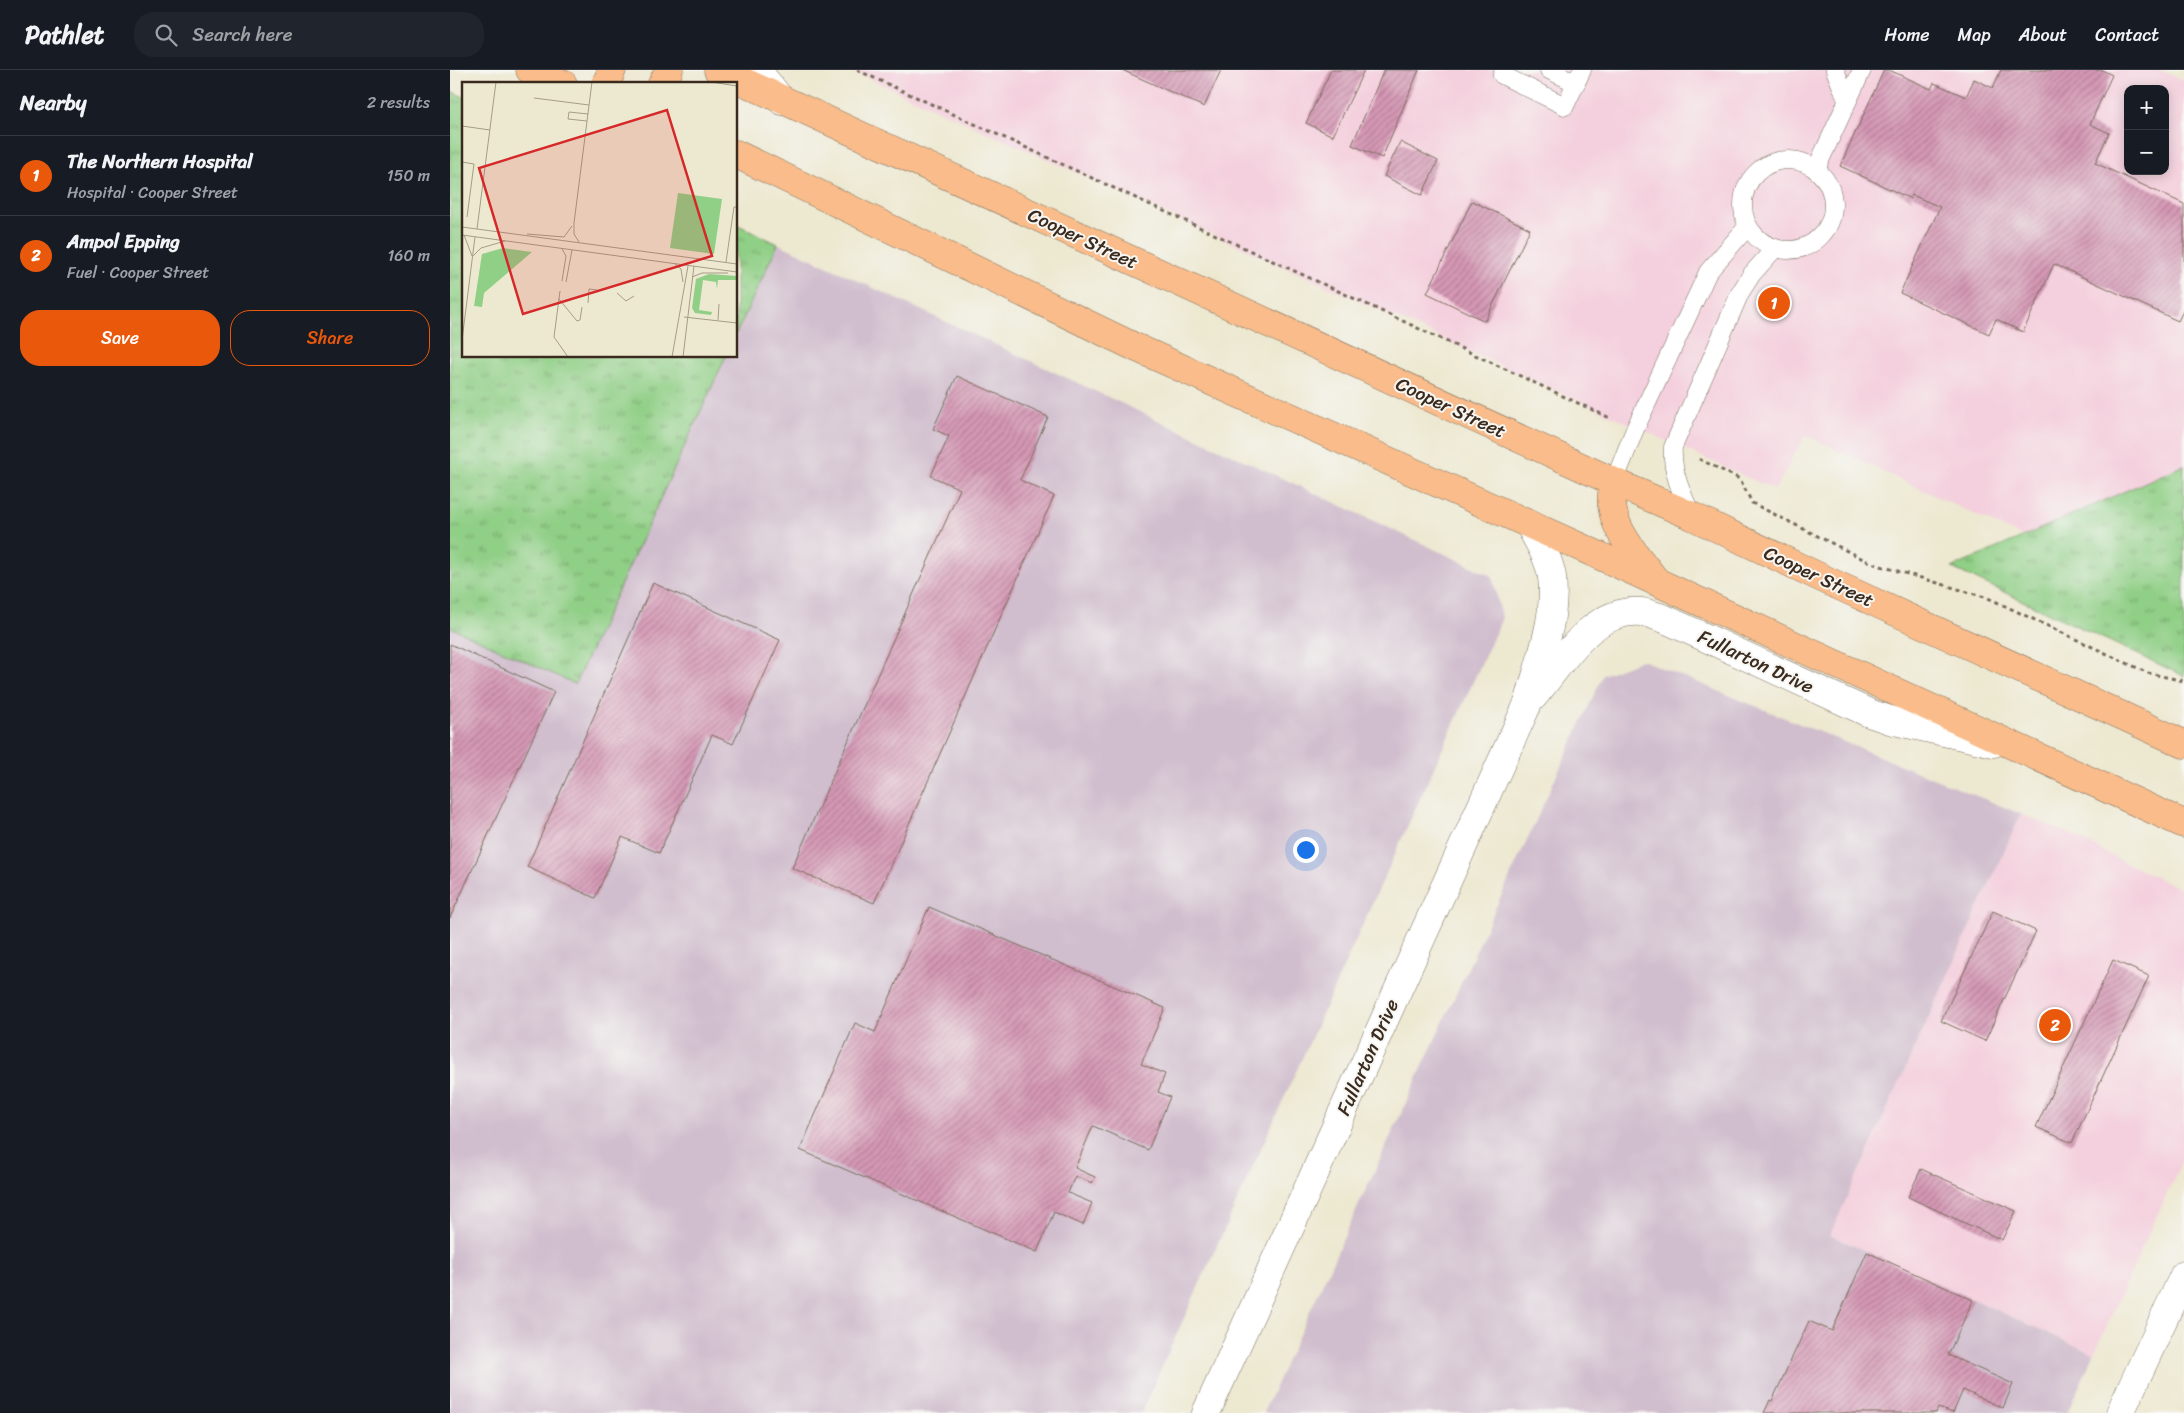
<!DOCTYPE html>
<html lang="en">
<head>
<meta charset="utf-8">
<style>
	:root { --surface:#171b24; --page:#20242c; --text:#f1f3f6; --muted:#9ea1a6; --line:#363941; --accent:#ea580c }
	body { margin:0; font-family:Sriracha,sans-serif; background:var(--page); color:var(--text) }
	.controls { position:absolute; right:15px; top:15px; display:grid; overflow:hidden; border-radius:10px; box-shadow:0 2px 12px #0003 }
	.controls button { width:45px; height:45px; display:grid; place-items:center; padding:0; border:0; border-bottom:1px solid var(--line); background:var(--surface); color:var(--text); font:25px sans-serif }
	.you { position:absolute; left:855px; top:779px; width:18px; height:18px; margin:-12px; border:4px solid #fff; border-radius:50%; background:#1a73e8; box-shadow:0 0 0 8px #1a73e833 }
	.badge { display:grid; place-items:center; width:32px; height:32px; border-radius:50%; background:var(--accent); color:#fff; font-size:16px; font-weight:700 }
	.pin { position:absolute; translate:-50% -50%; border:2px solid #fff; box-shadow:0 1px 5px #0006 }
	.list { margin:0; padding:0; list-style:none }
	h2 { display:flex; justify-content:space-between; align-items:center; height:65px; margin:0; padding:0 20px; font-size:21px }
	h2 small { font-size:16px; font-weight:400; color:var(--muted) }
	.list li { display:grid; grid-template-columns:32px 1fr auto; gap:15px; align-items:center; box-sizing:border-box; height:80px; padding:0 20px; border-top:1px solid var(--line) }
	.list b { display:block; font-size:19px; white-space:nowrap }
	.list p { margin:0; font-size:16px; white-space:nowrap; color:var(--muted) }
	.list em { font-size:16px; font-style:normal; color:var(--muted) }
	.actions { display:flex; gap:10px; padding:15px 20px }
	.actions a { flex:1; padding:11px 0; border:1px solid var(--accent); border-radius:20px; text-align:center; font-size:18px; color:var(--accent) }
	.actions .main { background:var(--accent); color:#fff }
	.icon { flex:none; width:28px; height:28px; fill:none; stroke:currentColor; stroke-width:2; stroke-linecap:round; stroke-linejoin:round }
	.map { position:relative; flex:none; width:1734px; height:1343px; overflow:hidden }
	header { display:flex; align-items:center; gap:30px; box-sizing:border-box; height:70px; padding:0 25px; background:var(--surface); border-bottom:1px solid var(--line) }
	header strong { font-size:24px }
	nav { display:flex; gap:28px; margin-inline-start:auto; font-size:18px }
	.search { width:350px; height:45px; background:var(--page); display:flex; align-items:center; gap:12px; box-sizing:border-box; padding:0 18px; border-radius:20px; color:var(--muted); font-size:19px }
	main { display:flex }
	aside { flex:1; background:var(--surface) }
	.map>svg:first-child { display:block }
	.built { fill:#f4cfdd; fill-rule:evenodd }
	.industrial { fill:#d0bdcd }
	.grass { fill:url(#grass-tufts); stroke:#667c52 }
	.building { fill:url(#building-hatch) }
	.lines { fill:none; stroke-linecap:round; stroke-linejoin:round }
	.service-casing { stroke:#796c5c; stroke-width:19 }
	.minor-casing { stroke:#796c5c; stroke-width:29 }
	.primary-casing { stroke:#796c5c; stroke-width:29 }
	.path { stroke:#796c5c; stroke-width:3; stroke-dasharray:4 4; stroke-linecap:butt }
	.service { stroke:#fff; stroke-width:18 }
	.minor { stroke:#fff; stroke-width:28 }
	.primary { stroke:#f9bc8a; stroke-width:28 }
	.labels { text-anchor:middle; stroke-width:4; stroke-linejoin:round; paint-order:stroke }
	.street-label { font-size:19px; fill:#3b2a1e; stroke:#f6f6f2 }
	.inset-road { fill:none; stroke:#a69c89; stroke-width:1 }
	.view { fill:#d62828; fill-opacity:0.15; stroke:#d62828; stroke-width:2.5 }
	.inset-edge { fill:none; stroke:#3b2a1e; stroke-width:2.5 }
</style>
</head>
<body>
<header>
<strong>Pathlet</strong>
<div class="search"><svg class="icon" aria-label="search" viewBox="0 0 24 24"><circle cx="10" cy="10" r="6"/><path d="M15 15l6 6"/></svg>Search here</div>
<nav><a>Home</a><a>Map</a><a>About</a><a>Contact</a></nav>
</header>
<main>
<aside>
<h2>Nearby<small>2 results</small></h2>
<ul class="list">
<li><span class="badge">1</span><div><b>The Northern Hospital</b><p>Hospital · Cooper Street</p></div><em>150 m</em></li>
<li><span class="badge">2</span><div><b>Ampol Epping</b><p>Fuel · Cooper Street</p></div><em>160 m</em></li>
</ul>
<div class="actions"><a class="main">Save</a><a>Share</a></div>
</aside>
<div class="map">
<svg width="1734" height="1343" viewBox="0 0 1734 1343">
	<defs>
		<pattern id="grass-tufts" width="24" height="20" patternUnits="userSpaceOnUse" patternTransform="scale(1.25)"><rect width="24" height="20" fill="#90cf86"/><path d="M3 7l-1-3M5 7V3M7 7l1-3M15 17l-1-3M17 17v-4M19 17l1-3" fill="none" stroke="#77a86d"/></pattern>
		<pattern id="building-hatch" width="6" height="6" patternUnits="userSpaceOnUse" patternTransform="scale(1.25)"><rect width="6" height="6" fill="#d598b5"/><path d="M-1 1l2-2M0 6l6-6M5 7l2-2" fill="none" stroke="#ae7c93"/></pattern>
	</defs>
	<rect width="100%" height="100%" fill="#f6f6f2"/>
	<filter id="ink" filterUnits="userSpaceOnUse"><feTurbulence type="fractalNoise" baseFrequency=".02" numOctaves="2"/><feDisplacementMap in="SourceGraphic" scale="10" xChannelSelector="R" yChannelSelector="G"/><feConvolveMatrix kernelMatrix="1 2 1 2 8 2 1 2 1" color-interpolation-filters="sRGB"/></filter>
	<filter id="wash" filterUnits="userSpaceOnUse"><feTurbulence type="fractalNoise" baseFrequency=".0096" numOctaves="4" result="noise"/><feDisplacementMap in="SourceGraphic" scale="20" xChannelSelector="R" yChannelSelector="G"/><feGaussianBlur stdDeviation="1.12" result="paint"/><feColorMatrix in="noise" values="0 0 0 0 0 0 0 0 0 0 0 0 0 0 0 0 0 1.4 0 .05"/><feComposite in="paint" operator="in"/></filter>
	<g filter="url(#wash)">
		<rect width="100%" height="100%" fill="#ede8d0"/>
		<g class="built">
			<path d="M400 0H1710L1734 11V395L1573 467 1355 365 1325 420ZM1678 19H1715V101H1678Z"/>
			<path d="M1571 744 1629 768 1669 790 1734 820V1086L1644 1284 1380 1165Z"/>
		</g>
		<g class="industrial">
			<path d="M0 21 14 27V286H286V154L1042 506 1052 548 691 1343H0Z"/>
			<path d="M1192 590 1571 744 1380 1165 1644 1284 1617 1343H813L1153 605Z"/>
		</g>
		<g class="grass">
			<path d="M0 21 14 27V286H276L125 614 0 557Z"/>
			<path d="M286 154 328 174 286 264Z"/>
			<path d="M1734 395V606L1502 498Z"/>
		</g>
		<g id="blocks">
			<g class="building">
				<path d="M672 0H771L754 37Z"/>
				<path d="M881 0H914L883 66 856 53Z"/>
				<path d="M934 0H969L932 88 902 75Z"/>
				<path d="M1434 0H1439L1481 19 1484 13 1516 27 1524 9 1543 18 1551 0H1652L1662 5 1640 54 1659 63 1645 93 1734 134V210L1732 215 1734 216V239L1728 251 1604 194 1573 262 1546 249 1539 264 1450 223 1490 137 1462 125 1461 129 1390 96Z"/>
				<path d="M950 72 988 91 972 125 934 106Z"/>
				<path d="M1022 131 1080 159 1035 251 977 223Z"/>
				<path d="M507 306 598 347 570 410 604 426 424 833 342 798 510 419 481 406 499 366 483 359Z"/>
				<path d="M203 513 330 570 283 674 262 665 209 783 172 767 145 828 77 797Z"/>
				<path d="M0 574 104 622 0 848Z"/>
				<path d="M479 837 715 938 691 994 715 1004 708 1022 720 1027 698 1080 643 1056 625 1098 645 1107 642 1113 625 1106 618 1123 642 1133 633 1155 604 1142 587 1182 350 1080 405 953 425 962Z"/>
				<path d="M1543 841 1586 861 1535 971 1491 951Z"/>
				<path d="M1663 890 1699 906 1622 1073 1586 1057Z"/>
				<path d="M1471 1099 1566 1141 1552 1170 1458 1127Z"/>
				<path d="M1417 1182 1523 1230 1498 1285 1563 1314 1553 1338 1513 1320 1503 1343 1488 1338 1486 1343H1314L1320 1330 1322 1331 1359 1251 1382 1261Z"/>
			</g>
		</g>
	</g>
	<g filter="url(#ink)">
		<use href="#blocks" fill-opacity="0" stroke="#796c5c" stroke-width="1"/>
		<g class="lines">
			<g class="service-casing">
				<g id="service">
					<path d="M1099 0 1126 13"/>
					<path d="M1385 0 1397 30"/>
					<path d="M1052 5 1115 36 1132 0"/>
					<circle cx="1338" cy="135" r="45"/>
					<path d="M1366 99 1412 0"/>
					<path d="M1164 412 1185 359 1258 202 1298 156"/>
					<path d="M1242 446C1232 424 1221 401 1223 377L1290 223 1302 204 1325 178"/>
				</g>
			</g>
			<g class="minor-casing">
				<g id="minor">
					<path d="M307 0 332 31"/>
					<path d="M1083 627C1112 594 1141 537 1192 542 1199 543 1208 547 1215 549L1419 643 1440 650 1544 673"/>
					<path d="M756 1343 1079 631C1089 592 1107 549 1102 507 1099 488 1088 471 1079 454"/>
					<path d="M1670 1343 1734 1205"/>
				</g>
			</g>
			<g class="primary-casing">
				<g id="primary">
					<path d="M80 0 113 14"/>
					<path d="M268 0 1164 412 1242 446 1376 510 1734 674"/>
					<path d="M156 14 162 0"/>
					<path d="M212 14 219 0"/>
					<path d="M286 84 687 278 1159 490 1734 754"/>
					<path d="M1164 412C1163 419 1160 428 1162 436 1166 465 1189 488 1206 511"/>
				</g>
			</g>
			<g class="path">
				<path d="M407 0 912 232 1162 349"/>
				<path d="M1249 389 1290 409 1302 433 1421 493 1538 528 1698 603 1734 611"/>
			</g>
			<use href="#service" class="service"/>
			<use href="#minor" class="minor"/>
			<use href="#primary" class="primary"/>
		</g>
	</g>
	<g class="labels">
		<g class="street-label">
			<text transform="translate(633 168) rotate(25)" y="7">Cooper Street</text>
			<text transform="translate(1001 337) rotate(25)" y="7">Cooper Street</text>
			<text transform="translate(1369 506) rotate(25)" y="7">Cooper Street</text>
			<text transform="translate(1306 591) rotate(25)" y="7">Fullarton Drive</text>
			<text transform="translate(917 987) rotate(-66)" y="7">Fullarton Drive</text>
		</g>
	</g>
	<g transform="translate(12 12)">
		<rect width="275" height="275" fill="#ede8d0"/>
		<path d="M216 111 260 117 252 172 208 166ZM41 166 70 170 22 211 20 225 12 224 20 172ZM247 192 275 194V198H256L255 207 254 200 241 198 237 228 250 230 249 233 233 231 230 226 234 197Z" fill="#90cf86"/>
		<path class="inset-road" d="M249 0 275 4M72 16 127 23M125 39 106 37 107 30 126 32M0 44 28 48M0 80 12 82 5 135M0 145 275 182M15 147 34 0M65 152 102 155 110 144M0 153 275 190M2 153 10 174M117 160 112 152V141L130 0M11 174 19 166 43 159M264 180 272 125H275M213 182 219 187 221 200M230 195 240 191H266M100 199 104 174 100 167M104 200 110 168M98 209 92 255 106 275M155 211 164 219 172 214M97 217 115 239 118 238 120 225M126 221 127 207 135 208M222 235 275 241M256 238 257 222M0 258 13 155M210 275 226 184M221 275 232 184"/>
		<path class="view" d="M205 28 250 174 61 232 17 86Z"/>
		<rect width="275" height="275" class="inset-edge"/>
	</g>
</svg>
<div class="controls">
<button>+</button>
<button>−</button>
</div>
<div class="you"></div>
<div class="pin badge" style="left:1324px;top:233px">1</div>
<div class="pin badge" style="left:1605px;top:955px">2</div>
</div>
</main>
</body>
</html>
